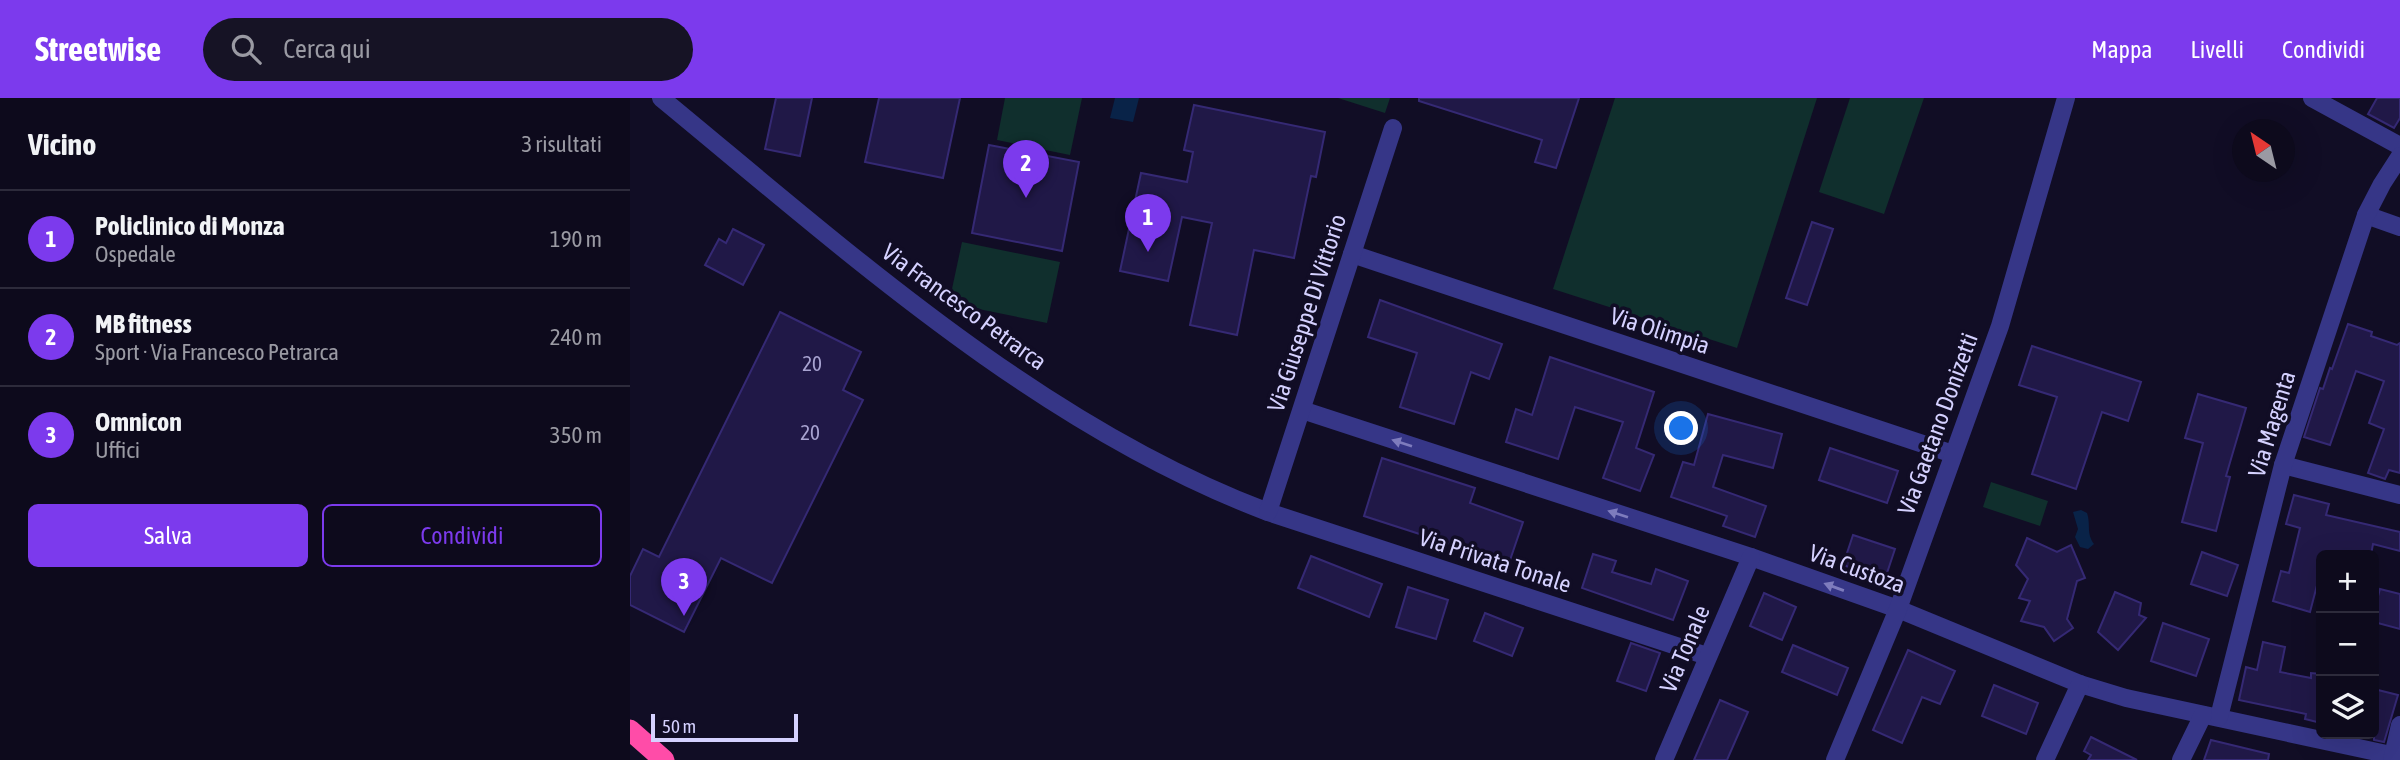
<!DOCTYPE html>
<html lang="it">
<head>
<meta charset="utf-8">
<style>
	:root { --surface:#0d0a1c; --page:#161325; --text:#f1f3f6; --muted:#9a9aa3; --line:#2d2b3b; --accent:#7c3aed }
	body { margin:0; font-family:"Asap Condensed",sans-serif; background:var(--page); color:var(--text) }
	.controls { position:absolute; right:21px; bottom:21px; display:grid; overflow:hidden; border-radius:10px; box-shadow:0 7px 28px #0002 }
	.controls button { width:63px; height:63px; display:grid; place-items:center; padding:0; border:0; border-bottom:2px solid var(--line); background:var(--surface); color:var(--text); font:35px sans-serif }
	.compass { position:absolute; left:1602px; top:21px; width:63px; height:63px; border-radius:50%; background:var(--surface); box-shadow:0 7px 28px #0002; rotate:325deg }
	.scale { position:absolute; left:21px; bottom:18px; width:147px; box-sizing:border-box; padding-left:7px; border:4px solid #d5d1ff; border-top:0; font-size:19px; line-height:24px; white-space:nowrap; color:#d5d1ff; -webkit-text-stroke:5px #110d25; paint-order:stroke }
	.you { position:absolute; left:1052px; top:331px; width:24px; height:24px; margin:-18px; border:5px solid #fff; border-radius:50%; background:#1a73e8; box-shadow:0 0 0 10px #1a73e833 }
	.badge { display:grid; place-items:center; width:46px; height:46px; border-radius:50%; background:var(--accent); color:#fff; font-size:23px; font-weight:700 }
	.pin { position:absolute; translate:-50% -58px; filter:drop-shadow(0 2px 4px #0008) }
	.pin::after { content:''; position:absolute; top:37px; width:24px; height:21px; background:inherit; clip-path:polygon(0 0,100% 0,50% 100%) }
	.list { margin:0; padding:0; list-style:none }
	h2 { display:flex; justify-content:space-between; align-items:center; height:91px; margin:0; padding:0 28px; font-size:30px }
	h2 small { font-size:23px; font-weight:400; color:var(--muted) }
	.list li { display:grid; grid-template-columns:46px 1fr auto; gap:21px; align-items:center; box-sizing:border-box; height:98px; padding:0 28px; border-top:2px solid var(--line) }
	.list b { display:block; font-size:26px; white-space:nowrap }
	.list p { margin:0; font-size:23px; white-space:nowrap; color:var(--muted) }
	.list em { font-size:23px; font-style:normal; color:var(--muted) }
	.actions { display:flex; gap:14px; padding:21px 28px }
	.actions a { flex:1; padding:16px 0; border:2px solid var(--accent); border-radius:10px; text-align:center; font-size:24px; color:var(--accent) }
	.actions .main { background:var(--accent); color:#fff }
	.icon { flex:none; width:38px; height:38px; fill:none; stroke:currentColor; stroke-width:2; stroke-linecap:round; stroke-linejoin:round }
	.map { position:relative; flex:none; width:1770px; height:662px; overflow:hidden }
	header { display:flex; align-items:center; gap:42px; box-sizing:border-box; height:98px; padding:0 35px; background:var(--accent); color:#fff }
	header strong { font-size:33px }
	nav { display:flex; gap:38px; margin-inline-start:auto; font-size:24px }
	.search { width:490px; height:63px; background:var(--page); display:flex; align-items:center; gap:18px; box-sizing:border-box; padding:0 24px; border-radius:38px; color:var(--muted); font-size:26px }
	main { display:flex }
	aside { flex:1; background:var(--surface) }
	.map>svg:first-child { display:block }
	.green { fill:#102f2d }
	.water { fill:#092348 }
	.building { fill:#201847; stroke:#352974; stroke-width:2 }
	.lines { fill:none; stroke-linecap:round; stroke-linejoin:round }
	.minor { stroke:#363687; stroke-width:18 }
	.highway { stroke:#ff4ca8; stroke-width:21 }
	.oneway { fill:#7e7cbd }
	.labels { text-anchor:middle; stroke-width:7; stroke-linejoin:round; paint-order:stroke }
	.number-label { font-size:21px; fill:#a8a3d1 }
	.street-label { font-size:24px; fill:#d5d1ff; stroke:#110d25 }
</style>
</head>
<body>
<header>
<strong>Streetwise</strong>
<div class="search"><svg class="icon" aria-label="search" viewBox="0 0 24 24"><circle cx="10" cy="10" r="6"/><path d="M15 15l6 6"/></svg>Cerca qui</div>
<nav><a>Mappa</a><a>Livelli</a><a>Condividi</a></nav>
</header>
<main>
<aside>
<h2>Vicino<small>3 risultati</small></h2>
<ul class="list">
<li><span class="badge">1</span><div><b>Policlinico di Monza</b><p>Ospedale</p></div><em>190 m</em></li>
<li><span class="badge">2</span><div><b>MB fitness</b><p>Sport · Via Francesco Petrarca</p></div><em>240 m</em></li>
<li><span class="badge">3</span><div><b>Omnicon</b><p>Uffici</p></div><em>350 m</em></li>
</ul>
<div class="actions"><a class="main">Salva</a><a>Condividi</a></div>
</aside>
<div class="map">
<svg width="1770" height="662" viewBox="0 0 1770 662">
	<rect width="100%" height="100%" fill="#110d25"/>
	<g class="green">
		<path d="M375 0H452L440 57 367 42Z"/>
		<path d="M708 0H760L755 15Z"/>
		<path d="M985 0H1187L1107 250 923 191Z"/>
		<path d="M1220 0H1294L1254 116 1189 94Z"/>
		<path d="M332 144 430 164 417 225 319 205Z"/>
		<path d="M1361 384 1418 403 1410 428 1353 409Z"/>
	</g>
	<g class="water">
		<path d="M485 0H509L503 24 480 20Z"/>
		<path d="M1451 412 1457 415C1461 427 1456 435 1464 446L1458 451 1450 449 1445 439 1448 431 1443 414Z"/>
	</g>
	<g class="building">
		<path d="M146 0H182L170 58 135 51Z"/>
		<path d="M249 0H330L313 80 235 64Z"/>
		<path d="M789 0H949L926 70 905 64 912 42 789 3Z"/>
		<path d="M1747 0H1770V20L1764 30 1738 16Z"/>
		<path d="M564 7 695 34 686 79 681 78 664 160 624 152 607 237 560 227 582 125 552 119 538 183 490 173 511 75 557 84 563 54 554 52Z"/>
		<path d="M359 47 449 64 432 153 342 135Z"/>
		<path d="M1182 124 1203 131 1177 207 1156 200Z"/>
		<path d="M103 131 134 147 113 187 75 167 89 141 96 145Z"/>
		<path d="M750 202 872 246 859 281 841 274 824 326 770 309 787 255 738 239Z"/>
		<path d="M150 214 231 254 213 292 233 302 142 485 91 460 54 534 0 507V478L13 451 29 459Z"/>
		<path d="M1718 226 1742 234 1741 238 1767 247 1770 245V375L1759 372 1755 381 1738 375 1754 331 1739 325 1754 283 1726 273 1700 347 1674 339 1690 290 1693 291 1700 270 1702 271Z"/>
		<path d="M1402 248 1511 284 1498 323 1472 314 1446 391 1402 376 1427 299 1389 287Z"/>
		<path d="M920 259 1024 294 1006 350 1024 357 1010 393 973 380 993 324 945 309 928 361 876 344 886 311 902 317Z"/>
		<path d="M1568 296 1616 310 1596 378 1600 379 1586 433 1552 424 1573 345 1555 340Z"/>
		<path d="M1078 316 1152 336 1143 370 1093 357 1083 389 1136 408 1125 439 1093 428 1097 418 1041 399 1053 364 1064 367Z"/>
		<path d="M1200 350 1268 373 1257 405 1189 382Z"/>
		<path d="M752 360 845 390 840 405 893 424 879 465 734 418Z"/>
		<path d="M1664 397 1699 406 1696 417 1770 434V453L1743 446 1741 457H1691V472L1680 514 1643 503 1651 473 1659 475 1670 430 1656 426Z"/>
		<path d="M1223 437 1265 451 1255 481 1213 467Z"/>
		<path d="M1397 440 1427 454 1441 447 1455 480 1447 483 1437 521 1443 530 1424 543 1414 529 1391 523 1400 503 1389 500 1398 481 1386 467Z"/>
		<path d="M1572 454 1608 467 1597 498 1561 486Z"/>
		<path d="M963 456 986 463 982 474 1021 486 1026 471 1058 483 1043 522 952 490Z"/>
		<path d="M681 458 752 486 739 519 668 490Z"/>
		<path d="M778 489 818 502 806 541 766 529Z"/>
		<path d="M1750 491 1770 496V531L1744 524V513Z"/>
		<path d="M1485 494 1511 505 1509 517 1516 520 1488 552 1468 534Z"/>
		<path d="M1134 495 1166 509 1152 542 1120 528Z"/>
		<path d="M855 515 893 530 882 558 844 543Z"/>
		<path d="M1533 525 1579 541 1566 578 1521 563Z"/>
		<path d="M1633 544 1655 549 1650 574 1681 580V575L1691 576V625L1675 621 1676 616 1609 602 1616 569 1627 572Z"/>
		<path d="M1001 545 1030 555 1016 593 987 583Z"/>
		<path d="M1163 547 1218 570 1207 597 1152 574Z"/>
		<path d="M1278 552 1325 573 1310 606 1292 599 1272 645 1243 632Z"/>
		<path d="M1364 587 1408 605 1396 636 1352 618Z"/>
		<path d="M1744 591 1768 597 1754 644 1744 642Z"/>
		<path d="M1090 602 1118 614 1097 662H1064Z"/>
		<path d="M1461 639 1507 662H1458L1461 657 1454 653Z"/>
		<path d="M1581 642 1639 656 1638 662H1574Z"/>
	</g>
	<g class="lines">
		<g class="minor">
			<path d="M31 0C217 153 410 328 638 414L1077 558"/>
			<path d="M1682 0 1770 48"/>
			<path d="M1736 117 1770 129"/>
			<path d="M722 156 1323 356"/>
			<path d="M672 312 1121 459 1268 511 1450 586 1496 600 1770 659"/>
			<path d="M1653 367 1770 397"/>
			<path d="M638 414 763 30"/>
			<path d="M1589 619 1653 367 1736 117 1752 86 1770 58"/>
			<path d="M1034 662 1121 459"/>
			<path d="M1205 662 1268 511 1370 228 1436 0"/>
			<path d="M1415 662 1450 586"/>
			<path d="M1551 662 1573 617"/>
			<path d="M1762 662 1770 627"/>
		</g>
		<path class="highway" d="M0 632 34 662"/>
	</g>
	<defs><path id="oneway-solid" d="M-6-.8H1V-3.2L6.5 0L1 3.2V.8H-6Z" transform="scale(1.75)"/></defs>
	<g class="oneway">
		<use href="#oneway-solid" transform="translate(772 345) rotate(-162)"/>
		<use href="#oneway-solid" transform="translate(988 416) rotate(-162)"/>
		<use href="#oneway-solid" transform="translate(1204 489) rotate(-160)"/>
	</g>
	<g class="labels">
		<g class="number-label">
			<text x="182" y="273">20</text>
			<text x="180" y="342">20</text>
		</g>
		<g class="street-label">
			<text transform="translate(334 209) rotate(36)" y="8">Via Francesco Petrarca</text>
			<text transform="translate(677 215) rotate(-72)" y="8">Via Giuseppe Di Vittorio</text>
			<text transform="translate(1030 233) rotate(18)" y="8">Via Olimpia</text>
			<text transform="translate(1308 326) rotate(-70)" y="8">Via Gaetano Donizetti</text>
			<text transform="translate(1642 326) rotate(-73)" y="8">Via Magenta</text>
			<text transform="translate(865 463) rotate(18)" y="8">Via Privata Tonale</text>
			<text transform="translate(1227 471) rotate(20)" y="8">Via Custoza</text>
			<text transform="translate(1055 551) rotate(-67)" y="8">Via Tonale</text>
		</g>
	</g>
</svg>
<div class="controls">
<button>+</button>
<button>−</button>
<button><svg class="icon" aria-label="layers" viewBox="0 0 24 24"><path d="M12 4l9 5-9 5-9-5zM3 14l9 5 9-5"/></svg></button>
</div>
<svg class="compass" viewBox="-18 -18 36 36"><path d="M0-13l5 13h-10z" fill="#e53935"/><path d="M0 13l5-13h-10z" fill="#9a9aa3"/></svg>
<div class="scale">50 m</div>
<div class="you"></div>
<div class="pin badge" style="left:518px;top:154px">1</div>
<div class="pin badge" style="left:396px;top:100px">2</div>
<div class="pin badge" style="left:54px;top:518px">3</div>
</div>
</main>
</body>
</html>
